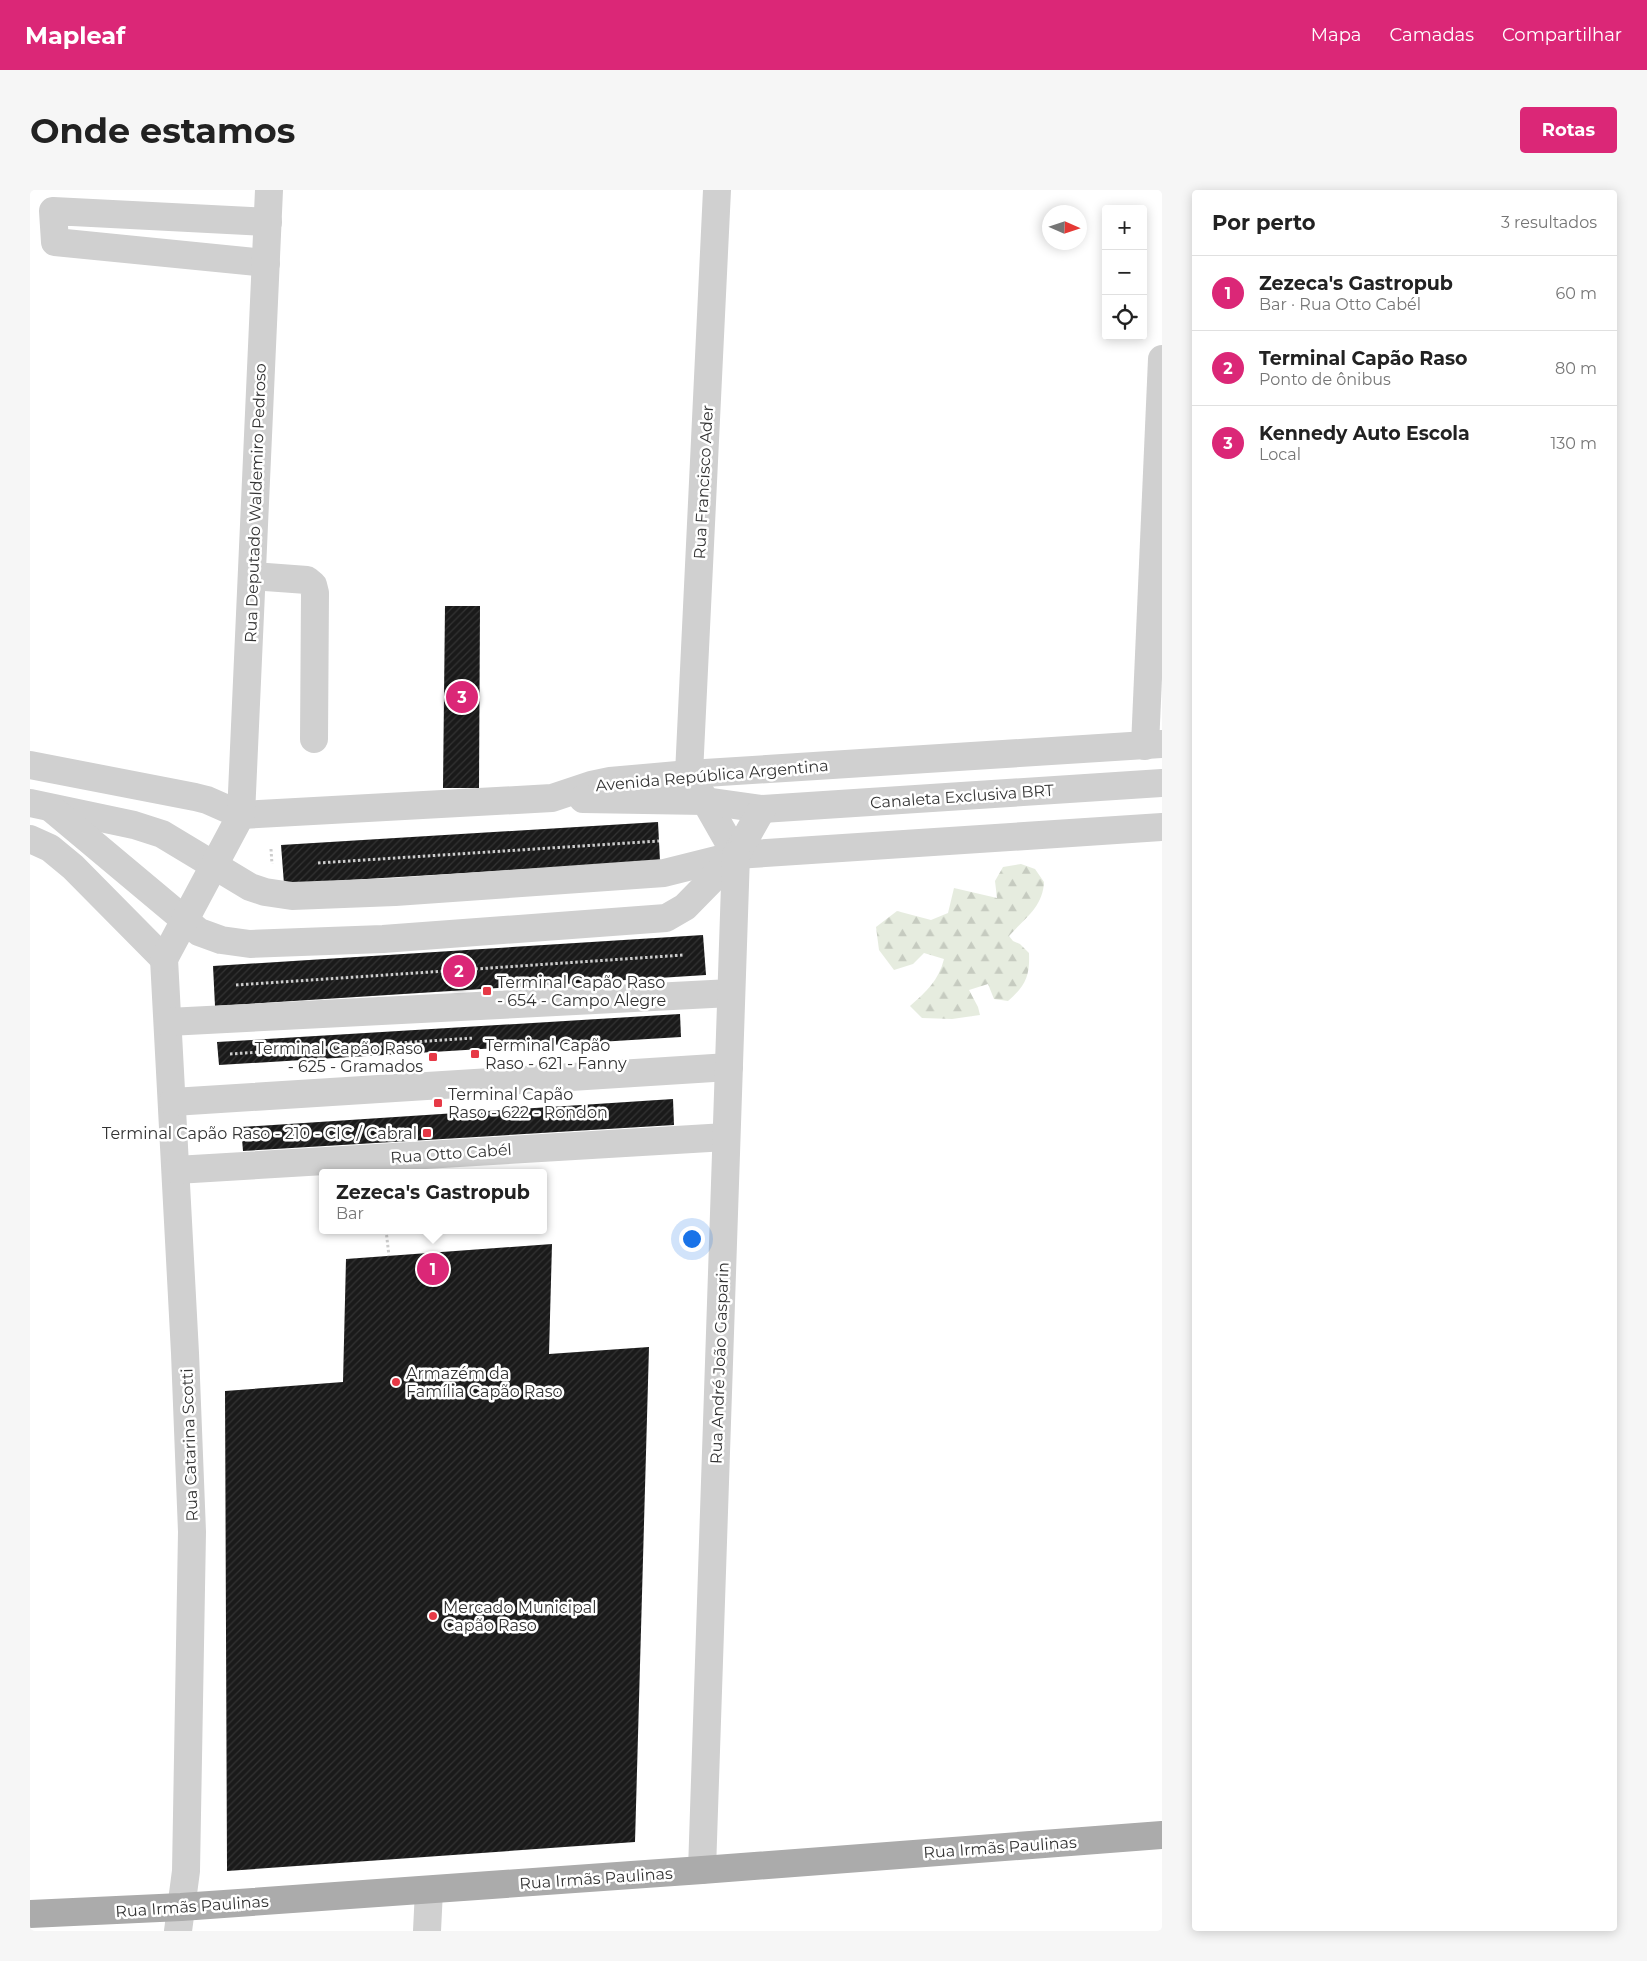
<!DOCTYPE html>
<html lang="pt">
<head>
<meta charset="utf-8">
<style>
	:root { --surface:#fff; --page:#f6f6f6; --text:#222; --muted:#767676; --line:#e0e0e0; --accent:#db2777 }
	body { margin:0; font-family:Montserrat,sans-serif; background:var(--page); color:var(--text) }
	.controls { position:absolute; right:15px; top:15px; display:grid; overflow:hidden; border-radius:5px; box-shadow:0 2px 12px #0003 }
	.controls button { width:45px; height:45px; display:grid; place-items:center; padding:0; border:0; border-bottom:1px solid var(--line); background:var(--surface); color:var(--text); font:25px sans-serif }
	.compass { position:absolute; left:1012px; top:15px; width:45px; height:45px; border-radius:50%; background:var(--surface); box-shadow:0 2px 12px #0003; rotate:93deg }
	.you { position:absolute; left:661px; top:1048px; width:18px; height:18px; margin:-12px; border:4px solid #fff; border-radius:50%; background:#1a73e8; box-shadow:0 0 0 8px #1a73e833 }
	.badge { display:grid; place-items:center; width:32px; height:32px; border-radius:50%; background:var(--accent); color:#fff; font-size:16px; font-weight:700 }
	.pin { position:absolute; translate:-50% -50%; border:2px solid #fff; box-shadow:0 1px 5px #0006 }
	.popup { position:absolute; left:289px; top:979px; width:228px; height:65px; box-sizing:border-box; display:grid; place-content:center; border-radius:5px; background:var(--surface); filter:drop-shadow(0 1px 4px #0005); font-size:16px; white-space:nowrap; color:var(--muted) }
	.popup b { font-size:19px; color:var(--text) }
	.popup::after { content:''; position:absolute; left:50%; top:100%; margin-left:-10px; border:10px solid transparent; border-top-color:var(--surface) }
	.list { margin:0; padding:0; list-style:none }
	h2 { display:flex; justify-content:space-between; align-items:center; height:65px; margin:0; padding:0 20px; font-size:21px }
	h2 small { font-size:16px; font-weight:400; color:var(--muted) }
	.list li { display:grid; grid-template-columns:32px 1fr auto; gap:15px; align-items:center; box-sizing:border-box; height:75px; padding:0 20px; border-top:1px solid var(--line) }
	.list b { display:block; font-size:19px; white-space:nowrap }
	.list p { margin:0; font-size:16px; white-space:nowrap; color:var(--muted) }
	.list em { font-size:16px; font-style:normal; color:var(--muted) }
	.icon { flex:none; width:28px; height:28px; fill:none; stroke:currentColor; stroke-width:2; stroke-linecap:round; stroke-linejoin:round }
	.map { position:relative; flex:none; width:1132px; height:1741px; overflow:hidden; border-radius:5px }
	header { display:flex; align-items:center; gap:30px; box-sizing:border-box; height:70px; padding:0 25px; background:var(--accent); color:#fff }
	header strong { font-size:24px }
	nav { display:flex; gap:28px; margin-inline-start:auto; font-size:18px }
	.intro { display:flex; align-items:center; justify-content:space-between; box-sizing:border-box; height:120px; padding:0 30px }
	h1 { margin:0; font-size:35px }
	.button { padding:12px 22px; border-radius:5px; background:var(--accent); color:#fff; font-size:18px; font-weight:700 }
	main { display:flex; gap:30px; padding:0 30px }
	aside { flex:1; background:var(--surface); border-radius:5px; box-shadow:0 2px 12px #0003 }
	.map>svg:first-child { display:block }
	.forest { fill:url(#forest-firs) }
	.building { fill:url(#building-hatch) }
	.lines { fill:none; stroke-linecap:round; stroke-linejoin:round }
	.path { stroke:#cdcdcd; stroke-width:3; stroke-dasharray:2.5 2.5; stroke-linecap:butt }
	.minor { stroke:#d0d0d0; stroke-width:28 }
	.major { stroke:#ababab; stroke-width:28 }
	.poi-dot { fill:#e63946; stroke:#fff; stroke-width:2 }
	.labels { text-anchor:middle; stroke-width:5; stroke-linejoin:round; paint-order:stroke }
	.street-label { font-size:16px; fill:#333; stroke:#fff }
	.poi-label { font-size:16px; fill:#333; stroke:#fff; text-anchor:start }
</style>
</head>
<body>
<header>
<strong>Mapleaf</strong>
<nav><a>Mapa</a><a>Camadas</a><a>Compartilhar</a></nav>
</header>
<div class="intro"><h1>Onde estamos</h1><a class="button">Rotas</a></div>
<main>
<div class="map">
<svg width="1132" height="1741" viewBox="0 0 1132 1741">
	<defs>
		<pattern id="forest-firs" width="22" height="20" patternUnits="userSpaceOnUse" patternTransform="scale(1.25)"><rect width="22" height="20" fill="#e6ecdf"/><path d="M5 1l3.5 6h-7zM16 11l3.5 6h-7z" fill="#c6cbc0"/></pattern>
		<pattern id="building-hatch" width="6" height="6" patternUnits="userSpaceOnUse" patternTransform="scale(1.25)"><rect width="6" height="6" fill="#1a1a1a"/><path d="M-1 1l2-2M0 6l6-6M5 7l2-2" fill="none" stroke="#333"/></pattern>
	</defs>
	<rect width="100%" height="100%" fill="#fff"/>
	<path class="forest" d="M991 674 1005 679 1014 692C1013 717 994 729 979 746L983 751 990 754 999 763C1000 787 995 796 978 811L964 809 958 794 939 800 948 817 950 825 922 829 892 828 880 816C896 802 909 790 914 769L894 763 883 774 864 780 849 760 846 737 867 721 901 730 918 723 924 698 967 708 965 691 973 677Z"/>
	<g class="building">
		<path d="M415 416H450L449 598H413Z"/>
		<path d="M628 632 630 671 254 694 251 655Z"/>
		<path d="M673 745 676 785 185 816 183 776Z"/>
		<path d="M650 824 651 847 189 875 187 852Z"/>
		<path d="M643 909 644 935 213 961 211 937Z"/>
		<path d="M522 1054 519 1164 619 1157 605 1652 197 1681 195 1201 313 1192 316 1069Z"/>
	</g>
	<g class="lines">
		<g class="path">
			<path d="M241 659 242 674"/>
			<path d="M288 673 629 651"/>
			<path d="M206 795 654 765"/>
			<path d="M338 854V866"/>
			<path d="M200 864 444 848"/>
			<path d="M356 1040 359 1066"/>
		</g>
		<g class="minor">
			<path d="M236 73 25 52 23 21 238 32"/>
			<path d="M222 386 277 390 283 395 285 403 284 549"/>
			<path d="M1115 556 1132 169"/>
			<path d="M0 575 165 607 177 610 211 625 522 608 561 595 580 591 659 584 1132 554"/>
			<path d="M659 584 687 0"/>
			<path d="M669 600 706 665"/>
			<path d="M553 609 675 611 732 619 1132 593"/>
			<path d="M0 613 104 635 132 644 220 697 235 702 262 706 365 702 634 683 706 665 1132 637"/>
			<path d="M22 619 169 742 191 750 220 754 353 749 636 728 655 717 706 665 732 619"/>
			<path d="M0 649 20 658 43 677 134 769"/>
			<path d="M134 769 155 1163 162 1342 156 1681 148 1741"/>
			<path d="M134 769 211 625 239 0"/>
			<path d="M138 832 701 803"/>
			<path d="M143 912 699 877"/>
			<path d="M146 980 696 947"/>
			<path d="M672 1680 706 665"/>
			<path d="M397 1741 399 1700"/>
		</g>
		<path class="major" d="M0 1724 151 1717 672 1680 1132 1645"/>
	</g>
	<g class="poi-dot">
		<rect x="452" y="796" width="10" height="10" rx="2.5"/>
		<rect x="440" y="859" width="10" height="10" rx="2.5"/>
		<rect x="398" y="862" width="10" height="10" rx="2.5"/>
		<rect x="403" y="908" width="10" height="10" rx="2.5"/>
		<rect x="392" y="938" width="10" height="10" rx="2.5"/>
		<circle cx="366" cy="1192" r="5"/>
		<circle cx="403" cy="1426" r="5"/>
	</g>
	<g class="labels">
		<g class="street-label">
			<text transform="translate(673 292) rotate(-87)" y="6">Rua Francisco Ader</text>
			<text transform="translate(225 313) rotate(-88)" y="6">Rua Deputado Waldemiro Pedroso</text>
			<text transform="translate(682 585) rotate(-5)" y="6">Avenida República Argentina</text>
			<text transform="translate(932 606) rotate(-4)" y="6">Canaleta Exclusiva BRT</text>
			<text transform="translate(421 963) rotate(-4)" y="6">Rua Otto Cabél</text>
			<text transform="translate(689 1173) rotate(-88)" y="6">Rua André João Gasparin</text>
			<text transform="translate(159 1255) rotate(-92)" y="6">Rua Catarina Scotti</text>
			<text transform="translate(970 1657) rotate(-4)" y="6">Rua Irmãs Paulinas</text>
			<text transform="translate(566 1688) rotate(-4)" y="6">Rua Irmãs Paulinas</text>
			<text transform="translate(162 1716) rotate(-4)" y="6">Rua Irmãs Paulinas</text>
		</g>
		<g class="poi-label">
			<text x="467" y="798">Terminal Capão Raso<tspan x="467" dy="18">- 654 - Campo Alegre</tspan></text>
			<text x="455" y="861">Terminal Capão<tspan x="455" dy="18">Raso - 621 - Fanny</tspan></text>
			<text x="393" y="864" text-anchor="end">Terminal Capão Raso<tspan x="393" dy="18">- 625 - Gramados</tspan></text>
			<text x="418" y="910">Terminal Capão<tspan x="418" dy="18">Raso - 622 - Rondon</tspan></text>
			<text x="387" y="949" text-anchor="end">Terminal Capão Raso - 210 - CIC / Cabral</text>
			<text x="376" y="1189">Armazém da<tspan x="376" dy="18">Família Capão Raso</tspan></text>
			<text x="413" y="1423">Mercado Municipal<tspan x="413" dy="18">Capão Raso</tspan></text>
		</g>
	</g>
</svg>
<div class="controls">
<button>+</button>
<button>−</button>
<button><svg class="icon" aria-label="locate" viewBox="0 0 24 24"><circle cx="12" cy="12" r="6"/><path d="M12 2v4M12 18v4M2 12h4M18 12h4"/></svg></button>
</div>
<svg class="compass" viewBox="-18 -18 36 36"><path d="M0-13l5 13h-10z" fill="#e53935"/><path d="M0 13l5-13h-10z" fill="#767676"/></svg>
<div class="you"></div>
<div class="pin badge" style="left:403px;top:1079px">1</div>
<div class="popup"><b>Zezeca's Gastropub</b>Bar</div>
<div class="pin badge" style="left:429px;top:781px">2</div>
<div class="pin badge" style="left:432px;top:507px">3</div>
</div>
<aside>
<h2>Por perto<small>3 resultados</small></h2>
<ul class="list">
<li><span class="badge">1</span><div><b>Zezeca's Gastropub</b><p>Bar · Rua Otto Cabél</p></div><em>60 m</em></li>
<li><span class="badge">2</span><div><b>Terminal Capão Raso</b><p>Ponto de ônibus</p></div><em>80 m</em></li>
<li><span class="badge">3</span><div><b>Kennedy Auto Escola</b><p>Local</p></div><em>130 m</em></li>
</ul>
</aside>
</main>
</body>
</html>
